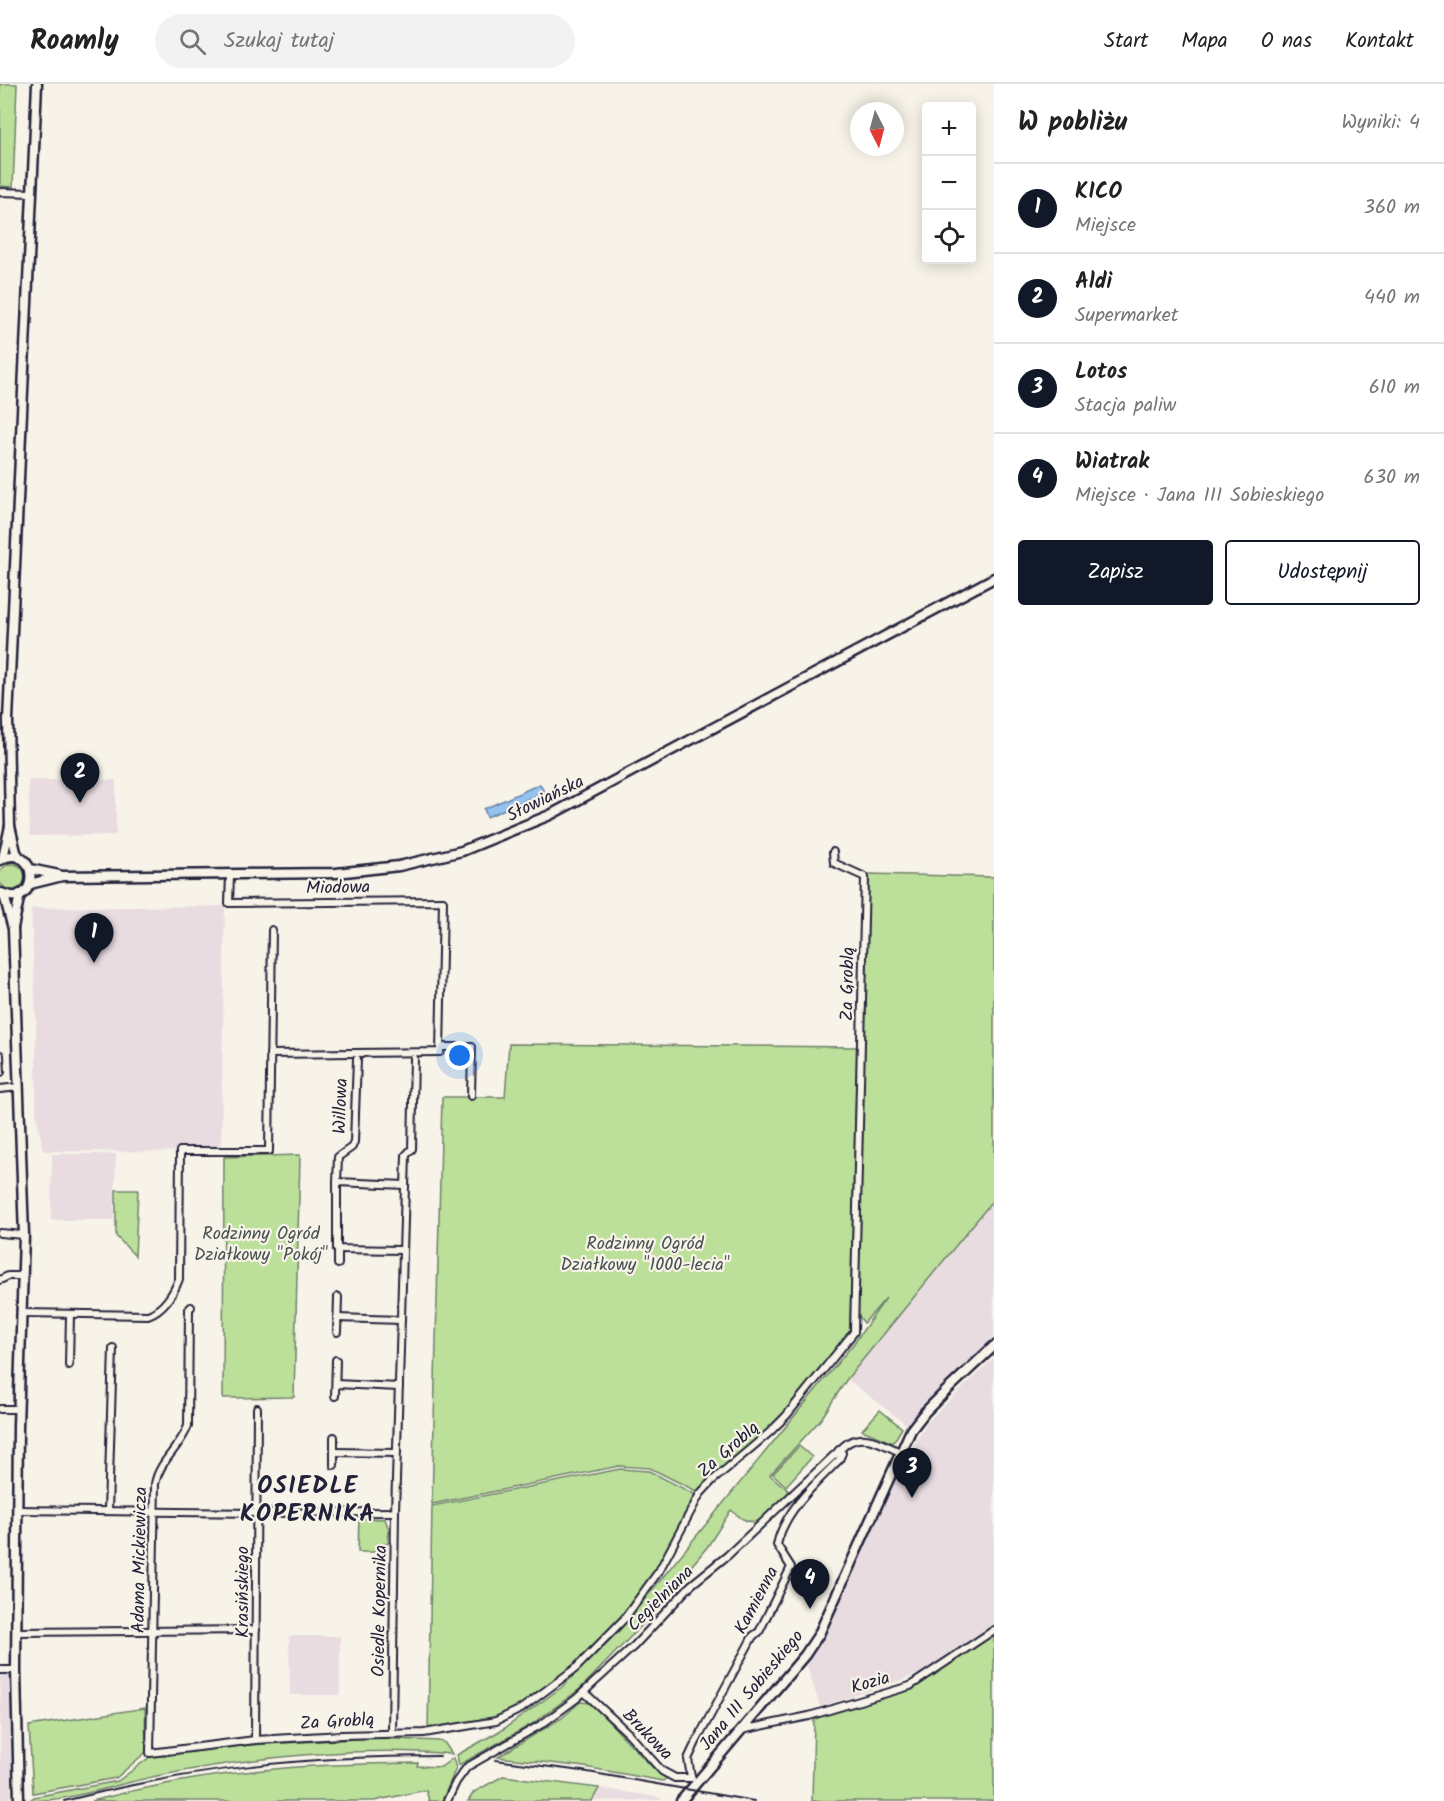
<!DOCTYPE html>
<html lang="pl">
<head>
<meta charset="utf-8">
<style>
	:root { --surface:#fff; --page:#f2f2f2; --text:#222; --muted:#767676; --line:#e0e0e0; --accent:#111827 }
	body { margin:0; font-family:Kalam,sans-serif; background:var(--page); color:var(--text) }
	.controls { position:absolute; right:18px; top:18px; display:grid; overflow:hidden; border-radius:6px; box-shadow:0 3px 15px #0003 }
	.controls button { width:54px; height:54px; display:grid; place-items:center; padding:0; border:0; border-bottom:2px solid var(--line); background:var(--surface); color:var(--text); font:30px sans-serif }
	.compass { position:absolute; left:850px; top:18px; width:54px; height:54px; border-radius:50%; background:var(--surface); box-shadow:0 3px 15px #0003; rotate:174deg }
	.you { position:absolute; left:460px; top:972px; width:21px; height:21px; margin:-15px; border:4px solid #fff; border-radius:50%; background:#1a73e8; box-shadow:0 0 0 9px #1a73e833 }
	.badge { display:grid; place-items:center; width:39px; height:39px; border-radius:50%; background:var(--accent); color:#fff; font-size:20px; font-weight:700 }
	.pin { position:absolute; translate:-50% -50px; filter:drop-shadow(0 2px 3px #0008) }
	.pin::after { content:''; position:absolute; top:32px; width:21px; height:18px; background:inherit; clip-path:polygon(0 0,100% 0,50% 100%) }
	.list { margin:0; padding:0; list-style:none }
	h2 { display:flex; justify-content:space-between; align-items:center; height:78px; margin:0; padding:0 24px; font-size:26px }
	h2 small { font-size:20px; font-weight:400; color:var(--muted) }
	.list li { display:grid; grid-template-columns:39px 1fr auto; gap:18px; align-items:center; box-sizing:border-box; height:90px; padding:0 24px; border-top:2px solid var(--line) }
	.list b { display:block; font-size:22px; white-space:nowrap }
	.list p { margin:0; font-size:20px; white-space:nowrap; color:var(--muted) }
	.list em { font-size:20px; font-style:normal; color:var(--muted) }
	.actions { display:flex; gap:12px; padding:18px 24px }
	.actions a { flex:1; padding:14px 0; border:2px solid var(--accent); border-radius:6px; text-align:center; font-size:21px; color:var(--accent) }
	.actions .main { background:var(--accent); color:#fff }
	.icon { flex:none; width:33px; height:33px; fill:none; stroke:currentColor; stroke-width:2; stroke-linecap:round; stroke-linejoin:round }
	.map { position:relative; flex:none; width:994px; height:1717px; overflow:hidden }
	header { display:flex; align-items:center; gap:36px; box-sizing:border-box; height:84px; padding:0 30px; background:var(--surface); border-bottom:2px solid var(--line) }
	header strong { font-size:28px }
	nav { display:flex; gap:33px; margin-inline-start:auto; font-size:21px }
	.search { width:420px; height:54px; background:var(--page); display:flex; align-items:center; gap:15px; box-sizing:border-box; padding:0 21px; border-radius:33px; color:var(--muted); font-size:22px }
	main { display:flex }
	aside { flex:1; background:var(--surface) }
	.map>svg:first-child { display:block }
	.built { fill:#e8dce1 }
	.green { fill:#bce09a; stroke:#6f816a; stroke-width:1.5 }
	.water { fill:#94c3ef; stroke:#6683a7; stroke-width:1.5 }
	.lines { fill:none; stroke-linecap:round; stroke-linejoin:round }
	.street-casing { stroke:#22223b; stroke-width:10 }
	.secondary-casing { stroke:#22223b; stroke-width:13 }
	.street { stroke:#f7f3e8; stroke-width:6 }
	.secondary { stroke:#f7f3e8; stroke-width:8 }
	.rail { stroke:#22223b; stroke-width:2 }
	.labels { text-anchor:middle; stroke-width:4.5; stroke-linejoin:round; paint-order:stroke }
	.street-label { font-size:18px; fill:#22223b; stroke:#f7f3e8 }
	.park-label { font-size:18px; fill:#485253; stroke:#f7f3e8 }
	.district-label { font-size:24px; font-weight:bold; letter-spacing:1.5px; fill:#22223b; stroke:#f7f3e8 }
</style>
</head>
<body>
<header>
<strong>Roamly</strong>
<div class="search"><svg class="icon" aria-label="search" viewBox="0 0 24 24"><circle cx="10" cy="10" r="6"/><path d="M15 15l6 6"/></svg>Szukaj tutaj</div>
<nav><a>Start</a><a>Mapa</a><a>O nas</a><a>Kontakt</a></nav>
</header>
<main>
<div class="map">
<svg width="994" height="1717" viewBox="0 0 994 1717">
	<rect width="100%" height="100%" fill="#f7f3e8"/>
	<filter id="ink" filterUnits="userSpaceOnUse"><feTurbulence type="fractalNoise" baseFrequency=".0167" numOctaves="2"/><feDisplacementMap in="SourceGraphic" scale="12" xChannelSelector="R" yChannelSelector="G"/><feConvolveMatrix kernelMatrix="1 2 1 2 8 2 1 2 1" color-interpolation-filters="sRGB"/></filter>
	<g filter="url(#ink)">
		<g class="built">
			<path d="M28 696H116V751L30 752Z"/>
			<path d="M225 822 221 1068 43 1067 36 1028V935L31 824Z"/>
			<path d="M52 1070H116L114 1136H51Z"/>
			<path d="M994 1115V1262L910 1343 847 1295Z"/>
			<path d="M994 1274V1540L917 1591 820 1623 806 1578 822 1552 845 1504 895 1392 929 1336Z"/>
			<path d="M289 1552H340V1611H290Z"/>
			<path d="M0 1591H13L11 1714 8 1717H0Z"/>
			<path d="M599 1704 658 1713 663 1716 595 1717V1712Z"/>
		</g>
		<g class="green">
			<path d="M0 0H17L13 103 0 102Z"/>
			<circle cx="12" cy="793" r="13"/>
			<path d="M869 790 994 793V1115L847 1295 821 1335 770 1391 790 1408C778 1420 762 1446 743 1435 739 1433 735 1429 731 1426L708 1462 643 1540 580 1605 532 1640 459 1681 457 1671 505 1644 562 1603 618 1548 854 1259 886 1214 864 1239 858 1231Z"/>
			<path d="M509 960 857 963 850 1246 830 1275 783 1331 766 1348 712 1392 698 1408 650 1384 619 1382 432 1420 442 1013H505Z"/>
			<path d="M300 1071 294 1313 223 1314 224 1073Z"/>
			<path d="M116 1106H138L135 1172 116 1152Z"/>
			<path d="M880 1326 902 1344 893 1359 862 1346Z"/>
			<path d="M799 1362 812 1373 786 1402 773 1390Z"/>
			<path d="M620 1385 649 1387 696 1411 657 1486 622 1533 574 1582 532 1614 505 1632 428 1647 432 1422Z"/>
			<path d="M359 1434 385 1435 389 1446 388 1460H377L376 1468H358Z"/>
			<path d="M994 1550V1717H812L814 1637 821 1631 912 1603Z"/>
			<path d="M580 1618 591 1619 651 1682 667 1694 663 1697 585 1683 498 1673 562 1634Z"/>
			<path d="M145 1624 146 1668 116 1694 33 1709 29 1642Z"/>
			<path d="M374 1654 438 1657 444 1658 452 1670C359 1662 253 1673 162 1691 118 1699 74 1717 29 1717L34 1713 118 1697 150 1673 249 1661Z"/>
			<path d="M453 1674 456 1684 442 1717H429L426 1706 374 1717H92C155 1700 221 1689 285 1684 329 1680 373 1680 418 1679L417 1682 441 1683Z"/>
			<path d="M503 1692 599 1704 592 1717H468L474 1708Z"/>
		</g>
		<path class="water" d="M540 700 544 708 487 733 484 725Z"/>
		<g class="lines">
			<g class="street-casing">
				<g id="street">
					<path d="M0 108 31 109"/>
					<path d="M230 791 229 819 443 817 440 968 270 970"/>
					<path d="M441 963H472L471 1012"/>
					<path d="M0 971 1 988"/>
					<path d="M0 1005 19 1003"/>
					<path d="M337 1098 338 1073 352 1063 354 1058 357 975"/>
					<path d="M0 1149 24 1151"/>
					<path d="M402 1166 337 1165V1098L405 1101"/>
					<path d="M338 1180V1165"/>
					<path d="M0 1196 8 1192H23"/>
					<path d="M191 1223 189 1225 188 1342C180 1364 159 1377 155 1400L150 1669 255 1656 342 1651 424 1649 496 1637 521 1625 576 1584 624 1535 659 1487 700 1410 712 1397 770 1348 786 1332 854 1248 865 793 834 779 833 768"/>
					<path d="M22 1229 148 1231C163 1226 174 1209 179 1195L180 1067H269L272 846"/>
					<path d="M337 1234 401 1236"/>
					<path d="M337 1248 338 1213"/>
					<path d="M69 1281 70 1230"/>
					<path d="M336 1300 399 1303"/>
					<path d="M335 1312 336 1276"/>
					<path d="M0 1325H18"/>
					<path d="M334 1368 397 1369"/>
					<path d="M334 1381V1353"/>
					<path d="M17 1426 257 1429 395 1428"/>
					<path d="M108 1427 113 1264"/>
					<path d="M17 1548 256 1546"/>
					<path d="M0 1586H16"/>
					<path d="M584 1608 629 1650 662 1687 675 1694H692"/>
					<path d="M741 1646 809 1632 910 1602 994 1546"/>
					<path d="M392 1649 395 1428 406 1071 412 1065 414 974"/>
					<path d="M255 1656 257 1324"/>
					<path d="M691 1693 688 1675 696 1658 753 1552 759 1548 791 1483 777 1461C784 1427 816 1399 839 1376L842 1369 839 1366"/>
					<path d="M447 1717 456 1698 467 1683 542 1640 576 1615 634 1562 691 1501 728 1471 845 1361C863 1347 882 1360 900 1368"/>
				</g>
			</g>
			<g class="secondary-casing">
				<g id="secondary">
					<path d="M3 774 10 742"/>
					<path d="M20 774 16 768 10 742 8 636 37 0"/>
					<path d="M0 776C39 755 42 828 1 809"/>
					<path d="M30 785 59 791"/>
					<path d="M30 800 62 792 336 789 399 782 462 767 550 731 994 494"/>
					<path d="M4 811 13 845 24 1151 18 1342 16 1586 19 1717"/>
					<path d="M13 844 20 810"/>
					<path d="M681 1717 805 1571 819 1550 911 1346 925 1328 945 1308 994 1262"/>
				</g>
			</g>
			<use href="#street" class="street"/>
			<use href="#secondary" class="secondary"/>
			<g class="rail">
				<path d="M495 1676 582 1687 754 1717"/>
				<path d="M64 1717C192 1684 308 1672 440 1672"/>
			</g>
		</g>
	</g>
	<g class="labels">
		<g class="street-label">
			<text transform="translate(545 714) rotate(-26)" y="6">Słowiańska</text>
			<text transform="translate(338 803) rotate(-1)" y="6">Miodowa</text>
			<text transform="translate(847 900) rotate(-89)" y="6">Za Groblą</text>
			<text transform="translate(340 1022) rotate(-88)" y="6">Willowa</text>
			<text transform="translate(728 1365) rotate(-41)" y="6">Za Groblą</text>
			<text transform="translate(139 1476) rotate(-89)" y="6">Adama Mickiewicza</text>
			<text transform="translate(242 1508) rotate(-90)" y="6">Krasińskiego</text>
			<text transform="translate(660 1514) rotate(-45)" y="6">Cegielniana</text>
			<text transform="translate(756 1516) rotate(-62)" y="6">Kamienna</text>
			<text transform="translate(379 1527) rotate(-89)" y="6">Osiedle Kopernika</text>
			<text transform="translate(870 1598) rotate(-16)" y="6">Kozia</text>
			<text transform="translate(751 1606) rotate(-50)" y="6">Jana III Sobieskiego</text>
			<text transform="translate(337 1637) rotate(-3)" y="6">Za Groblą</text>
			<text transform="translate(648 1650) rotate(46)" y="6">Brukowa</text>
		</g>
		<g class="park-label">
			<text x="261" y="1155">Rodzinny Ogród<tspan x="261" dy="21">Działkowy "Pokój"</tspan></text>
			<text x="645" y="1165">Rodzinny Ogród<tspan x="645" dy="21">Działkowy "1000-lecia"</tspan></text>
		</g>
		<g class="district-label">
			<text x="308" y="1409">OSIEDLE<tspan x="308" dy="28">KOPERNIKA</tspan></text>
		</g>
	</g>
</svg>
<div class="controls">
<button>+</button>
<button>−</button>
<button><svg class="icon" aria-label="locate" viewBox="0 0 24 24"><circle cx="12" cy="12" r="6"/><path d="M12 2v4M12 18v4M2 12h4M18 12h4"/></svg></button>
</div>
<svg class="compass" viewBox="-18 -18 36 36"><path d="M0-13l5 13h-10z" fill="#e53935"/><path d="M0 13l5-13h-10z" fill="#767676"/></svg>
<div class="you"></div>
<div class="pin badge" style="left:94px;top:879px">1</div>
<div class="pin badge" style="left:80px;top:719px">2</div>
<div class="pin badge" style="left:912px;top:1414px">3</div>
<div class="pin badge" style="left:810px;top:1525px">4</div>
</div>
<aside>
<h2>W pobliżu<small>Wyniki: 4</small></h2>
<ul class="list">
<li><span class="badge">1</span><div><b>KICO</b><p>Miejsce</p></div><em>360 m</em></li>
<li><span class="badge">2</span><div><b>Aldi</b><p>Supermarket</p></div><em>440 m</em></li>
<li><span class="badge">3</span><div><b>Lotos</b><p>Stacja paliw</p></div><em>610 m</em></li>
<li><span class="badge">4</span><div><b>Wiatrak</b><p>Miejsce · Jana III Sobieskiego</p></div><em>630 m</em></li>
</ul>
<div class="actions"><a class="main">Zapisz</a><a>Udostępnij</a></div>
</aside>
</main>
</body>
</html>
